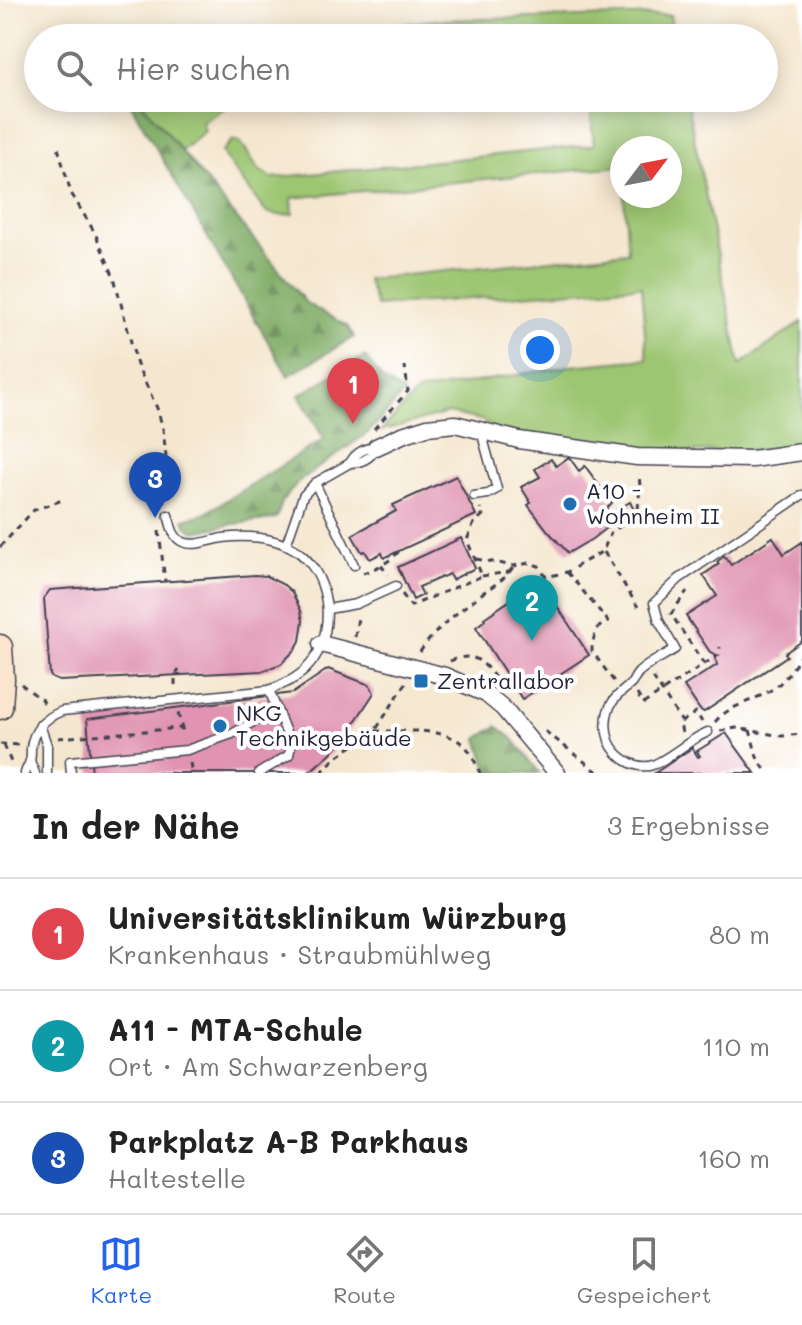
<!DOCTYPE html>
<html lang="de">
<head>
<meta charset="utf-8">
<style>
	:root { --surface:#fff; --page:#f2f2f2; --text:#222; --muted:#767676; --line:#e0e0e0; --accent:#2563eb }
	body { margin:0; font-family:Mali,sans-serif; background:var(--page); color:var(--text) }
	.compass { position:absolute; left:610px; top:136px; width:72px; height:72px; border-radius:50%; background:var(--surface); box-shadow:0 4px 20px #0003; rotate:58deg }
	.you { position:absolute; left:540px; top:350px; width:28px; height:28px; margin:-20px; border:6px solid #fff; border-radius:50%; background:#1a73e8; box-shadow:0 0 0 12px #1a73e833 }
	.badge { display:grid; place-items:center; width:52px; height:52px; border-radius:50%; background:var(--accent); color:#fff; font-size:26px; font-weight:700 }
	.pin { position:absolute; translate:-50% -66px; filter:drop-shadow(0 2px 4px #0008) }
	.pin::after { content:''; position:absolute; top:42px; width:28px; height:24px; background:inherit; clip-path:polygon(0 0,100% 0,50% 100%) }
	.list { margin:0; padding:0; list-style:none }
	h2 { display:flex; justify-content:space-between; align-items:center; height:104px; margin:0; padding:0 32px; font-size:34px }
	h2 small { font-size:26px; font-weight:400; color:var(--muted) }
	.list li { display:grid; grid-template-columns:52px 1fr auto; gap:24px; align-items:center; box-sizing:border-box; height:112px; padding:0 32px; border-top:2px solid var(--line) }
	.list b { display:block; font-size:30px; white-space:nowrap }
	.list p { margin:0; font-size:26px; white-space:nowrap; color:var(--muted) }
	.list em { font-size:26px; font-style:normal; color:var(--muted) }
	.icon { flex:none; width:44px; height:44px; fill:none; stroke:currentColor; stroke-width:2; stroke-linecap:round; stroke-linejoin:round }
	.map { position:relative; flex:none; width:802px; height:773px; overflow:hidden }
	.search { position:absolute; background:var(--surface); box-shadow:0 4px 20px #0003; left:24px; right:24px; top:24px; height:88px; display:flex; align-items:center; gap:20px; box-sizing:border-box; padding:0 28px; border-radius:44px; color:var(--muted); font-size:30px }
	.sheet { height:440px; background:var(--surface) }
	nav { display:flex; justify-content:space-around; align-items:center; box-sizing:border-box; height:112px; border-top:2px solid var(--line); background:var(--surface); font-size:22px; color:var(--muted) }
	nav a { display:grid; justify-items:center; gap:4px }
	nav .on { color:var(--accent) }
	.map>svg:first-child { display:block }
	.green { fill:#9dc672; stroke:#607456; stroke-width:2 }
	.forest { fill:url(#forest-firs); stroke:#506650; stroke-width:2 }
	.building { fill:#e094b1 }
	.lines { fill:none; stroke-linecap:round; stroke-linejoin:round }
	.lane-casing { stroke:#424051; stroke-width:11 }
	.street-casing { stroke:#424051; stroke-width:19 }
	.secondary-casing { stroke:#424051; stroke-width:27 }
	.path { stroke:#424051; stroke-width:3; stroke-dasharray:6 6; stroke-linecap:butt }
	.lane { stroke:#fff; stroke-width:8 }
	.street { stroke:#fff; stroke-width:16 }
	.secondary { stroke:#fce5cf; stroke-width:24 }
	.poi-dot { fill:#1f6fb2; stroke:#fff; stroke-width:3 }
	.labels { text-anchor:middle; stroke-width:8; stroke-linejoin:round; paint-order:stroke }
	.poi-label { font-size:22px; fill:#22223b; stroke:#fff; text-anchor:start }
</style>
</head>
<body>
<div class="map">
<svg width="802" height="773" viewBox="0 0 802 773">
	<defs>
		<pattern id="forest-firs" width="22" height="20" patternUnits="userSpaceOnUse" patternTransform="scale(2)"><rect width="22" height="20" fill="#7eab64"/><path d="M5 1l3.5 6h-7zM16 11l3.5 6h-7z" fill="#678b54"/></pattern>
	</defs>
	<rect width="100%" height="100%" fill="#fff"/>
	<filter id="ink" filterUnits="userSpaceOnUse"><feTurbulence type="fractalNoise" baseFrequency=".0125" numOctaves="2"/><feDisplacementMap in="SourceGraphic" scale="16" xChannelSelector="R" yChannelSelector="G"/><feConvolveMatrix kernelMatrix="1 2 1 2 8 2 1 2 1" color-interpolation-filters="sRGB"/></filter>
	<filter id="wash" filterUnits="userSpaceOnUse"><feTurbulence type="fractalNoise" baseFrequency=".006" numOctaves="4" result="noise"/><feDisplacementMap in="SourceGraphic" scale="32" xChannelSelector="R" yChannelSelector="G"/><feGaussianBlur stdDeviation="1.8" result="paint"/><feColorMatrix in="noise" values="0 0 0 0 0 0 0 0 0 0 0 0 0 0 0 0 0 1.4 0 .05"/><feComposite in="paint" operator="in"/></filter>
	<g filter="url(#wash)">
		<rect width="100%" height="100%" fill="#f5e7cf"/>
		<g class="green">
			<path d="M670 15 674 38H301L433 20Z"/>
			<path d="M138 98H237L202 123 205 131 181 151Z"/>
			<path d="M589 98H686L740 365 802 322V445L755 451 651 452 497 430 481 420 448 413 381 431 417 392 570 366 647 359 641 286 376 306 367 279 628 252 624 196H670V148H622V178L620 166 292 198 293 214C283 216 274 216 265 211L225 158 222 151 232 141 236 140 242 144 259 170 272 178 594 145Z"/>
		</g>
		<g class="forest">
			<path d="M127 98H138L306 303 347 326 354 337 288 376Z"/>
			<path d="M365 356 383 380 404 393 369 432 298 482 282 502 277 517 273 519 233 524 195 532 187 527 184 519 204 514 324 439 299 395Z"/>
			<path d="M497 726 512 738 540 773H489L478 739Z"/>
		</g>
		<g id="blocks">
			<g class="building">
				<path d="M569 457 579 471 585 466 612 503 606 509 615 521 592 539 568 553 548 531 528 505 531 503 521 487 540 477 535 469 551 459 556 466Z"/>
				<path d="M456 476 476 515 384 558 382 553 370 559 365 551 362 552 352 535 396 511 393 505Z"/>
				<path d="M630 502 634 510 622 518 617 510Z"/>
				<path d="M773 537 784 554 802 542V641L785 653 787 656 704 712 700 710 684 686 717 665 715 654 710 652 686 616 717 596 703 575 719 564 717 562 724 556 731 565Z"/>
				<path d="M461 538 475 568 452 580 449 574 419 587 423 595 413 600 398 567Z"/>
				<path d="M255 575 266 576 284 585 292 592 301 611 303 621 300 641 295 650 281 664 262 671 59 681 52 678 50 675 44 598 50 590Z"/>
				<path d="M540 580 589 655 522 699 476 627 485 620 484 618Z"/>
				<path d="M328 669 370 685 374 693 347 734 331 753 308 773H92L87 719 293 693Z"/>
				<path d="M726 733 755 773H655L692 748 698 757 700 756 697 751Z"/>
			</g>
		</g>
	</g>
	<g filter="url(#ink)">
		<use href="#blocks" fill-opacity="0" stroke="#424051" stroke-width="2"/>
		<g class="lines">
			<g class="lane-casing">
				<g id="lane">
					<path d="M350 463C361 463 372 458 376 447"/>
					<path d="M315 483 354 565"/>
					<path d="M474 496 488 494 497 489 481 431"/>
					<path d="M286 545 303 496 315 483 350 463C355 453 366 447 376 447"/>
					<path d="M328 609 356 604 396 586"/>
					<path d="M40 725 47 745V773"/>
					<path d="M708 732C689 739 665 763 649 766 637 768 624 761 616 752 604 739 603 714 614 700 619 693 626 689 632 683 633 681 637 674 639 672 649 663 664 656 675 649L659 621 654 603 679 579 802 495"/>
					<path d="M30 761 35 773"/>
					<path d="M25 773C26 769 29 765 30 761 31 759 31 751 31 748 33 729 45 718 62 711L269 690C287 683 303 676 314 659 336 626 330 572 294 549 274 537 246 535 223 538 210 540 193 548 181 541 172 536 171 524 168 515"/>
					<path d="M71 773 70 761 187 750 232 734 276 709"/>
					<path d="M259 773 289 755 291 745 269 690"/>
				</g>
			</g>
			<g class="street-casing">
				<g id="street">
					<path d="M376 447 402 435 427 427 455 424 519 440 637 457 752 459 802 452"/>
					<path d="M321 644 445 676 486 694 503 708 557 773"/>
				</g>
			</g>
			<g class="secondary-casing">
				<path id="secondary" d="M0 647 2 679 0 707"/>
			</g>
			<g class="path">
				<path d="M58 148 71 193 95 233 114 277 137 365 157 408 163 429 166 456 162 494 164 503"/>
				<path d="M374 429 408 391 405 366"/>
				<path d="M638 509 640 487 639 473"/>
				<path d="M159 531 165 581"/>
				<path d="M0 547 34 510 65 499"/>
				<path d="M604 552 638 607"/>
				<path d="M476 559 514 566 529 563 539 566 546 577 567 572 603 551 611 532 640 514"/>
				<path d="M381 565 388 575"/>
				<path d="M567 572 608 621 596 629 592 646V651L615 683"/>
				<path d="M363 573C377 568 393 561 401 548"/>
				<path d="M482 576 509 572"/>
				<path d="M402 594 411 606 482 576 467 540 474 523 483 515 480 508"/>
				<path d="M355 637 358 617"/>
				<path d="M420 652C433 631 460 610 480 595 495 584 502 582 514 566"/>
				<path d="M450 661C475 651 482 661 496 679"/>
				<path d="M704 664 719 655 720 647"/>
				<path d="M653 678 682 722"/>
				<path d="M21 684 42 700 46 705"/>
				<path d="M175 685V676L179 670"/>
				<path d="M637 694 643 704 704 664 671 614 687 591"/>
				<path d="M178 713 184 736"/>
				<path d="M715 722C729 705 753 702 771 690 784 682 793 669 800 656"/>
				<path d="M750 730 757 757 767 773"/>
				<path d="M375 731C402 732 442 726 464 745 471 751 476 764 480 773"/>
				<path d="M545 731 599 773"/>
				<path d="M720 731 736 728 782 736 802 734"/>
				<path d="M682 733 680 723 696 712 702 722"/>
				<path d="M58 738 182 728"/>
				<path d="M0 744 20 745"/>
				<path d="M4 745 13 767"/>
				<path d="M190 763 192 773"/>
				<path d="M321 773 335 758 375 731 406 683"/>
			</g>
			<use href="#lane" class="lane"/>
			<use href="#street" class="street"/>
			<use href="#secondary" class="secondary"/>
		</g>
	</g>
	<g class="poi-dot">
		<circle cx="570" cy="504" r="8"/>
		<rect x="413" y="673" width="16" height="16" rx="4"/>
		<circle cx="220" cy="726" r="8"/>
	</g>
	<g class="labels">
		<g class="poi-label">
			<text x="586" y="499">A10 -<tspan x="586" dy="25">Wohnheim II</tspan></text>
			<text x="437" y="689">Zentrallabor</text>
			<text x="236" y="721">NKG<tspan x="236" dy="25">Technikgebäude</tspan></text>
		</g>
	</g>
</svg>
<svg class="compass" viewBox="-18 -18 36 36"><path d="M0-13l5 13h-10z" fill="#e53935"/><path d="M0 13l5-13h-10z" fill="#767676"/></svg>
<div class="you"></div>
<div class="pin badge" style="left:353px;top:424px;background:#e0444e">1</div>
<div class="pin badge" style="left:532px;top:641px;background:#0f9aa8">2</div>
<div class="pin badge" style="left:155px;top:518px;background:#1a4fb4">3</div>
<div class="search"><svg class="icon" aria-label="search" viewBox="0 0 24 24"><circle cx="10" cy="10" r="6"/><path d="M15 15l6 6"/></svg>Hier suchen</div>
</div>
<section class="sheet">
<h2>In der Nähe<small>3 Ergebnisse</small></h2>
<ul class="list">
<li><span class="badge" style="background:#e0444e">1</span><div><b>Universitätsklinikum Würzburg</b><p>Krankenhaus · Straubmühlweg</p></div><em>80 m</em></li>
<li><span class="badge" style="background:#0f9aa8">2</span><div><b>A11 - MTA-Schule</b><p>Ort · Am Schwarzenberg</p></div><em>110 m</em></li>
<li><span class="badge" style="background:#1a4fb4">3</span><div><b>Parkplatz A-B Parkhaus</b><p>Haltestelle</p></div><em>160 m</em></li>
</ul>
</section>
<nav>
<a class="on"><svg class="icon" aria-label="map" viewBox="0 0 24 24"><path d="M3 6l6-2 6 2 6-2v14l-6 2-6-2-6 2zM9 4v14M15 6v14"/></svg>Karte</a>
<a><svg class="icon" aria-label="directions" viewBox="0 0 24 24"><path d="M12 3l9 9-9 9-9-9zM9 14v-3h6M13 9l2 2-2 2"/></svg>Route</a>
<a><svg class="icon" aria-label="saved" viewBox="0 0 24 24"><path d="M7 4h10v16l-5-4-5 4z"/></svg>Gespeichert</a>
</nav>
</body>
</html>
